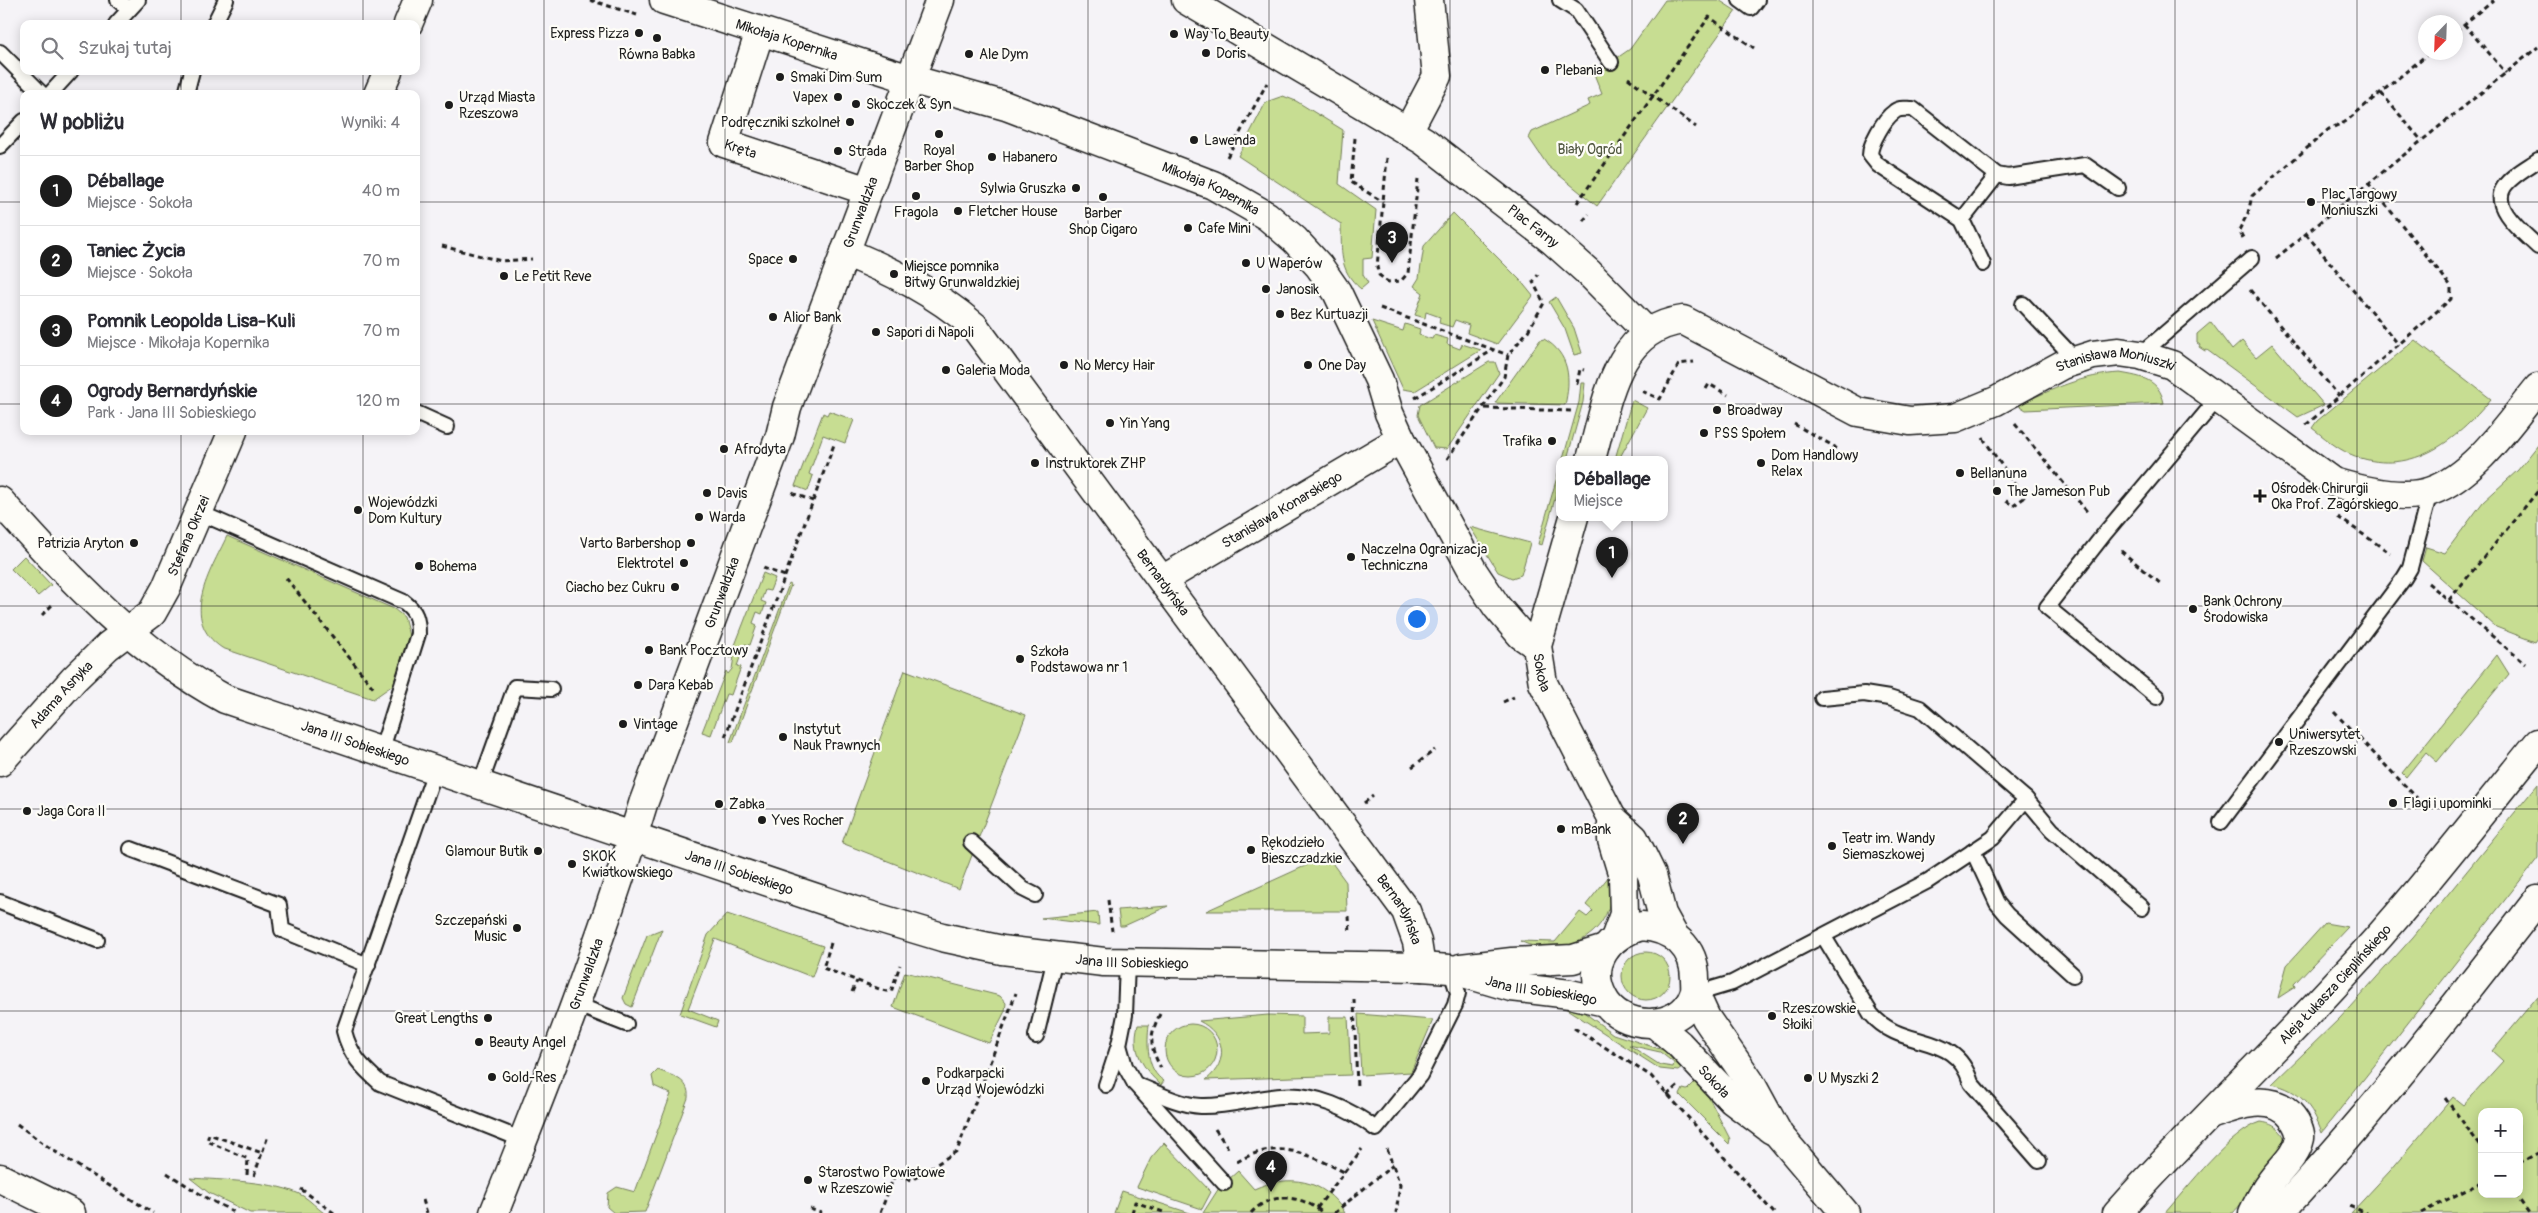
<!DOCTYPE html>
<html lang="pl">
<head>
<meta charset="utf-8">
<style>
	:root { --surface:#fff; --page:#f2f2f3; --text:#2b2b33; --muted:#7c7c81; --line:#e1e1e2; --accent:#1c1c1c }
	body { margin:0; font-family:Pangolin,sans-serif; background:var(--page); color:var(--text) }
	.controls { position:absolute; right:15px; bottom:15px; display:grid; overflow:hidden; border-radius:10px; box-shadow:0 2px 12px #0003 }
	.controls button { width:45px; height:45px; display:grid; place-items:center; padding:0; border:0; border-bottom:1px solid var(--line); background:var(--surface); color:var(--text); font:25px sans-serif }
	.compass { position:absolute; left:2418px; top:15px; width:45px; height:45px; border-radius:50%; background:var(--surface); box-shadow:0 2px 12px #0003; rotate:203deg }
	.you { position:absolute; left:1416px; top:618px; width:18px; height:18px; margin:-12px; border:4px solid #fff; border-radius:50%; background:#1a73e8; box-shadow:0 0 0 8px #1a73e833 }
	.badge { display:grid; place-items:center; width:32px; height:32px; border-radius:50%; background:var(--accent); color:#fff; font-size:16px; font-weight:700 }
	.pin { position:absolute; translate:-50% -41px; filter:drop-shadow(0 1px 2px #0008) }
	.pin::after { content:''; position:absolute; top:26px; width:18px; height:15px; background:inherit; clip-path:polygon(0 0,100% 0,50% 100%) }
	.popup { position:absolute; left:1556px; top:456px; width:112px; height:65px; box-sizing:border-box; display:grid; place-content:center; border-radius:10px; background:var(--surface); filter:drop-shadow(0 1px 4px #0005); font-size:16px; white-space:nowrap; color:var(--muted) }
	.popup b { font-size:19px; color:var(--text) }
	.popup::after { content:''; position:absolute; left:50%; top:100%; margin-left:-10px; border:10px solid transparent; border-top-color:var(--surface) }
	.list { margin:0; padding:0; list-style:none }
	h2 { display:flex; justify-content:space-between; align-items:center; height:65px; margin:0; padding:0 20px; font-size:21px }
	h2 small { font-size:16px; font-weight:400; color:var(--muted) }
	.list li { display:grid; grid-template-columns:32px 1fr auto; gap:15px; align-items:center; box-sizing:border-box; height:70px; padding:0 20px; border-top:1px solid var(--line) }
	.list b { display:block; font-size:19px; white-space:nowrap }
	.list p { margin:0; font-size:16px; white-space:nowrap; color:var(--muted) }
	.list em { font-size:16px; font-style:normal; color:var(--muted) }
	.icon { flex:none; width:28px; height:28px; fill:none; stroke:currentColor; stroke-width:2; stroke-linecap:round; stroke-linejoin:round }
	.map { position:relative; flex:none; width:2538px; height:1213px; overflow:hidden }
	.search { position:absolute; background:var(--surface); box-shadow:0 2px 12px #0003; left:20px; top:20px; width:400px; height:55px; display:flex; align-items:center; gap:12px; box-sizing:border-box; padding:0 18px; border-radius:10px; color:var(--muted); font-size:19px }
	.panel { position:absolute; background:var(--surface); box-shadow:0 2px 12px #0003; left:20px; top:90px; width:400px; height:345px; border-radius:10px }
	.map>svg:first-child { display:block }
	.green { fill:#c7dd92; stroke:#727c57; fill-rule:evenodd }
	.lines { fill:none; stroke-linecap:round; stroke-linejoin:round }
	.lane-casing { stroke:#1c1c1c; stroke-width:18 }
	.street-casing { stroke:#1c1c1c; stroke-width:31 }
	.secondary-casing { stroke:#1c1c1c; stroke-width:31 }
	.path { stroke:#1c1c1c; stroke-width:3; stroke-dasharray:5 4; stroke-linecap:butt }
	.lane { stroke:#fdfcf7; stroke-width:14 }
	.street { stroke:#fdfcf7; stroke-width:28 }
	.secondary { stroke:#fdfcf7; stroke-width:28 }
	.grid { fill:none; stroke:#1c1c1c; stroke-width:1; stroke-opacity:0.55 }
	.poi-dot { fill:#1c1c1c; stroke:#fdfcf7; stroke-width:2 }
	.labels { text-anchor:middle; stroke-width:4.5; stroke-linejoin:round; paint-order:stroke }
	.poi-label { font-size:14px; fill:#1c1c1c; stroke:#fdfcf7; text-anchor:start }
	.street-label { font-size:14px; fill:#1c1c1c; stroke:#fdfcf7 }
	.park-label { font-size:14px; fill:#4f563f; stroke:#fdfcf7 }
</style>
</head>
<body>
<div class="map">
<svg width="2538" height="1213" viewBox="0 0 2538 1213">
	<rect width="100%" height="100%" fill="#f5f3f7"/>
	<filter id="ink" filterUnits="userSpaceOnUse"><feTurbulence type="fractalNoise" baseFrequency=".02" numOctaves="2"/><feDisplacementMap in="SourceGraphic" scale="10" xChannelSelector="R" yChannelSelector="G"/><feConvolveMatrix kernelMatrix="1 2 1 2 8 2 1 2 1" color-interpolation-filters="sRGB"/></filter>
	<g filter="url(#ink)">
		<g class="green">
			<path d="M1665 0H1719L1736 11 1597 206 1548 166 1529 138 1532 132 1590 105 1588 100 1602 94 1594 74 1630 49Z"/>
			<path d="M1283 96 1296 101 1343 130 1339 184 1376 210 1372 258 1363 259V275L1368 283 1361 289C1338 270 1342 251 1341 224L1238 156 1266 102Z"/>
			<path d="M1453 213 1520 280 1533 296 1497 344 1467 333 1469 325 1455 320 1452 327 1439 323 1440 317 1426 312 1425 318 1415 315 1423 293 1414 286 1419 278 1424 246Z"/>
			<path d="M1556 297 1574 328 1582 353 1574 355 1565 329 1549 302Z"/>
			<path d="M1372 321 1403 331 1405 324 1420 329 1419 335 1432 339 1434 335 1448 339 1447 344 1460 349 1462 344 1481 350 1415 391 1403 389Z"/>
			<path d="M2211 322 2232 350 2242 341 2256 357 2272 344 2324 405 2298 417 2207 350 2205 351 2199 347 2200 345 2197 343V334Z"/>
			<path d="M1544 339C1570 354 1571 379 1565 405L1495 403 1540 340Z"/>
			<path d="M2415 340 2491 399C2456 442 2408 479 2350 454 2336 448 2324 437 2312 428L2317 421Z"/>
			<path d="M1489 362H1495L1499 373 1447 449 1434 448 1418 415 1420 405Z"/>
			<path d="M2120 373C2142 377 2159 379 2164 403L2026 410 2018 405C2052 389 2083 375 2120 373Z"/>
			<path d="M1581 383H1585L1583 402 1567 459H1563L1579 402Z"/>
			<path d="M1632 400 1647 408 1619 459H1615Z"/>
			<path d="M829 411 854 420 845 443 823 435 809 474 813 476 808 491 795 486 823 413 827 415Z"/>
			<path d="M2538 445V638L2535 642 2496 627 2422 561 2426 547 2445 553 2483 502 2518 470Z"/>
			<path d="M1559 470V484L1542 545 1538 544Z"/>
			<path d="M1470 527 1530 543 1521 575 1512 578 1498 572Z"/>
			<path d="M227 536 394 609 404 617 409 636 393 685 373 699 222 648C179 619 210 572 227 536Z"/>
			<path d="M24 556 51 585 38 596 11 569Z"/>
			<path d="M763 573 775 578 770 591 765 590 761 601 766 603 762 614 757 612 753 623 757 625 750 645 745 644 737 666 741 667 731 695 726 694 711 735 702 732 726 671 728 674 732 669 734 657 730 658Z"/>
			<path d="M789 584 791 585 733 742H730Z"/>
			<path d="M2497 655 2509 674 2437 762 2426 752 2406 777 2402 773Z"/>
			<path d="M905 670 1026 715 959 889 842 843Z"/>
			<path d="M2538 784V858L2322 1132C2312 1106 2300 1090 2272 1084L2340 1018 2413 937Z"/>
			<path d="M1327 856 1346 882 1347 911H1206Z"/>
			<path d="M1609 876C1622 929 1566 964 1520 941L1555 942 1580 912 1587 917 1593 911 1586 905Z"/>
			<path d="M1168 906 1124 926H1120L1118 910Z"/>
			<path d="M1098 912 1099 925 1041 918Z"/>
			<path d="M727 914 823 946 812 977 715 939 688 1009 718 1021 716 1027 680 1014 708 935Z"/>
			<path d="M2325 923 2348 927 2294 984 2295 987 2278 998 2287 965Z"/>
			<path d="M662 929 632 1007 626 1004 623 998 647 935Z"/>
			<circle cx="1646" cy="976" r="24"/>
			<path d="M905 972 1000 996 1006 1003 1005 1011 989 1043 893 1007Z"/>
			<path d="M2538 996V1213H2351L2390 1171 2453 1097 2463 1105 2503 1061 2492 1051ZM2482 1112H2519V1194H2482Z"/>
			<path d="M1562 1006 1581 1010 1613 1034 1666 1051 1682 1068 1678 1071 1660 1069ZM1629 1045 1660 1052 1674 1063 1673 1067 1660 1065Z"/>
			<path d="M1358 1014 1433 1020 1411 1072 1361 1075Z"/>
			<path d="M1268 1015 1302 1016V1034L1329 1033V1017H1348L1351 1075 1206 1080C1230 1061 1225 1034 1199 1021Z"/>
			<circle cx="1191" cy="1050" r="26"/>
			<path d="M1138 1025H1149C1147 1043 1146 1070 1164 1081L1161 1085C1143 1069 1131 1050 1138 1025Z"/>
			<path d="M658 1070C672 1076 690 1079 688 1098L645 1212 614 1213 607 1207 608 1193 617 1187 635 1192 671 1094 654 1086 652 1076Z"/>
			<path d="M1695 1082 1709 1098 1730 1139 1729 1144 1680 1095 1683 1089 1687 1090Z"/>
			<path d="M2261 1122C2279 1124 2292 1139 2282 1157 2276 1170 2244 1200 2233 1213H2165C2187 1188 2231 1131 2261 1122Z"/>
			<path d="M1164 1143 1211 1192 1202 1209 1137 1187 1151 1158Z"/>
			<path d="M1238 1171 1254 1189C1288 1174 1324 1178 1345 1213H1203L1219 1188Z"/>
			<path d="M190 1178C220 1180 278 1181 303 1196 310 1200 317 1208 324 1213H250L209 1193Z"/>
			<path d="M1122 1191 1190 1213H1114Z"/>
		</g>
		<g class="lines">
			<g class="lane-casing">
				<g id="lane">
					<path d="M118 0 129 9"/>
					<path d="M1560 0 1576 10 1611 62"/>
					<path d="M1740 0 1751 8 1757 0"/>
					<path d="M116 24 138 0"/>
					<path d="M214 24 226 0"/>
					<path d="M0 52 42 94"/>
					<path d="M50 94 71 71"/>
					<path d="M186 94 192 71"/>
					<path d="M0 146 24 121"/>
					<path d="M2538 160C2528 167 2511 176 2504 187 2490 208 2524 233 2538 247"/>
					<path d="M1962 220 1997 175"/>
					<path d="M1983 264 1962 220 1878 165 1870 155C1870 144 1884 119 1894 112 1899 107 1906 109 1913 109L1997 175 2008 177 2085 165 2118 188"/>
					<path d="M2023 304 2076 360"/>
					<path d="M2140 355 2252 258"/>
					<path d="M416 413 447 427"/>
					<path d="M198 512 404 602C416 611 418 619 418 634L381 752"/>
					<path d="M2157 697 2047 607 2105 533 2219 397"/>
					<path d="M1822 698 1864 694 1889 698 1920 708 2026 799 2052 830 2142 908"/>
					<path d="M435 771 344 1031C350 1055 362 1067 380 1083L523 1140"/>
					<path d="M480 785 515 687 551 689"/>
					<path d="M2221 822 2404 578 2410 568 2430 492"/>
					<path d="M971 842 1023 889 1035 895"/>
					<path d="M131 849 279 905 282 930 368 965"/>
					<path d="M1973 851 1997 903 2007 915 2073 975"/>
					<path d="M0 902 97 940"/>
					<path d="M1824 937 1871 1014C1903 1052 1955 1029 1971 1083L2039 1161"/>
					<path d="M1695 994 1732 983 1928 881 1993 838 2026 799"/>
					<path d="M575 1004 626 1024"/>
					<path d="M1036 1036 1055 958"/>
					<path d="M1119 1045 1125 1066 1135 1084 1224 1183"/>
					<path d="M1135 1084C1155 1092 1179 1105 1201 1106 1228 1107 1254 1098 1281 1096 1315 1093 1350 1109 1376 1129L1420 1075 1455 1005 1458 993 1450 969"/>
					<path d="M1106 1085 1119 1045 1125 1015 1127 963"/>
				</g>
			</g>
			<g class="street-casing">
				<g id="street">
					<path id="s1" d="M664 0 910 79 1006 106 1213 185 1267 216 1295 240 1319 266 1337 292 1379 380 1389 413 1401 439 1473 571 1497 607 1521 635 1537 646"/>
					<path id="s2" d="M1186 0 1424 141 1553 241 1589 273 1647 332"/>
					<path d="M408 24 418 0"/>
					<path id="s3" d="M760 31 724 143 868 191"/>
					<path d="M378 94 388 71"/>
					<path d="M1408 131 1437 76 1429 0"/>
					<path id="s4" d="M845 252C894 272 934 292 974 326L1406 911 1417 942 1421 967"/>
					<path id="s5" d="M1591 459C1607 404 1614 329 1683 320L1858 412 1910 421 1955 418 1996 401 2062 365 2093 355 2119 352 2140 355 2172 365 2333 482C2360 490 2404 501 2431 491 2475 475 2510 422 2538 388"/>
					<path id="s6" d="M0 501C68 576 134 650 225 699L852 910 942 937 1002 950 1104 962 1421 967 1450 969 1511 987 1570 994 1605 1002"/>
					<path id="s7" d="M1574 517 1537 646 1543 683 1612 818 1634 838 1652 875 1662 914 1673 934"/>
					<path id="s8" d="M1162 580 1401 439"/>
					<path id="s9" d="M0 762 74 679 108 646 152 613 166 588 233 431"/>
					<path d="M1612 818V840L1623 876 1624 914 1616 936"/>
					<path d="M1642 926C1672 928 1695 947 1695 979 1695 983 1696 990 1694 994 1682 1032 1620 1032 1603 997 1585 963 1610 934 1642 926Z"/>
					<path d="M1461 968 1512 962 1573 959 1605 949"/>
					<path d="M1695 994 1706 1018 1750 1082 1779 1135 1845 1213"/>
					<path id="s10" d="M1654 1023 1679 1044 1732 1100 1772 1130"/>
					<path id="s11" d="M494 1213C548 1078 601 943 643 804L780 436 787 407 940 0"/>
				</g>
			</g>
			<g class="secondary-casing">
				<g id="secondary">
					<path d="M2210 1115C2235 1106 2272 1091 2292 1117 2296 1122 2301 1131 2300 1138 2296 1157 2280 1168 2270 1183 2263 1192 2258 1203 2253 1213"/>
					<path d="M0 1178 71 1213"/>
					<path id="s12" d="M2117 1213C2190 1131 2270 1056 2344 975 2413 902 2474 821 2538 743"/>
					<path d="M2279 1213C2372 1114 2454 1007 2538 899"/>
				</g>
			</g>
			<g class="path">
				<path d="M590 0 637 15"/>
				<path d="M2464 24 2506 73"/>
				<path d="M2456 31 2493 0"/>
				<path d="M1628 78 1696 127"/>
				<path d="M2381 93 2422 141"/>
				<path d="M1355 138 1351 182 1383 202"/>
				<path d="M1227 157 1267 83"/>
				<path d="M1387 158 1377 267 1379 275 1388 282 1401 281 1408 273 1418 179"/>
				<path d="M1577 203 1709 17 1754 48"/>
				<path d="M1583 221 1589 214"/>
				<path d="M2306 234 2399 345"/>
				<path d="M2243 238 2239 230 2248 213 2252 196 2329 129 2345 122 2430 52"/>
				<path d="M442 246 501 261 532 259"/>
				<path d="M2276 258 2538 47"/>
				<path d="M2250 290 2339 396"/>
				<path d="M1380 308 1508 355"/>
				<path d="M1577 384 1580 369 1584 370"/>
				<path d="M1706 389 1709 384 1728 395"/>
				<path d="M1642 391 1660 399 1679 364 1694 362"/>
				<path d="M1415 398 1493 350"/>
				<path d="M1485 408 1571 411"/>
				<path d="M1794 424 1835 447 1834 449"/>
				<path d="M2015 424 2089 514"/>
				<path d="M2306 425 2451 299V286L2369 184"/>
				<path d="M1983 438 2024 498 2013 506 2005 500"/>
				<path d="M1447 459 1504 377 1508 355 1528 331 1544 303 1533 282 1538 275"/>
				<path d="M792 493 813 501"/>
				<path d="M2338 517 2390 553"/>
				<path d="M2121 551 2161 584"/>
				<path d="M763 568 785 576"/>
				<path d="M286 578 375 690"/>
				<path d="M2428 583 2526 664"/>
				<path d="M2449 600 2538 491"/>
				<path d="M42 615 54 603"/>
				<path d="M1503 702 1514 697"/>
				<path d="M2334 712 2417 798"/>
				<path d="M725 737 835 442"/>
				<path d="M1412 767 1435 750"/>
				<path d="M1364 803 1373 796"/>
				<path d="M1108 900 1112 931"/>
				<path d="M1349 916 1350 934"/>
				<path d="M831 943 823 968 882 990 891 992 900 965"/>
				<path d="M852 992 857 981"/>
				<path d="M1354 999 1357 1089"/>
				<path d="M1160 1014C1149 1036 1149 1046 1161 1068"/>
				<path d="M1574 1028 1651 1076 1774 1213"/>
				<path d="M1667 1095 1678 1086"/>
				<path d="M2445 1098 2482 1148"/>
				<path d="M17 1124 51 1149 153 1213"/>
				<path d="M1215 1129 1228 1148"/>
				<path d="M1387 1149 1400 1185 1396 1213"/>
				<path d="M1237 1162C1276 1138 1307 1153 1344 1172"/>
				<path d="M2519 1163 2538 1153"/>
				<path d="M167 1173 208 1199 237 1213"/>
				<path d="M247 1175 248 1159 207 1141 209 1134 262 1153 268 1136"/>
				<path d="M254 1176 262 1153"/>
				<path d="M301 1189 334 1213"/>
				<path d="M2515 1194 2529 1213"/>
				<path d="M423 1200 427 1213"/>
				<path d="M2349 1206 2367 1213"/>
				<path d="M1317 1208 1362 1149"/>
				<path d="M810 1209 822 1213"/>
				<path d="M880 1213 895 1174 912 1180 957 1151 1016 993"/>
				<path d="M1132 1213 1135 1202 1166 1213"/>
				<path d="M1251 1213C1271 1191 1302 1195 1323 1213"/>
				<path d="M1334 1213 1393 1165"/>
				<path d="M2421 1213 2482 1182"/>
			</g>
			<use href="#lane" class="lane"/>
			<use href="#street" class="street"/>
			<use href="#secondary" class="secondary"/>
		</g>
	</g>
	<path class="grid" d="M181 0V24M363 0V24M544 0V1213M725 0V1213M906 0V1213M1088 0V1213M1269 0V1213M1450 0V1213M1632 0V1213M1813 0V1213M1994 0V1213M2175 0V1213M2357 0V1213M181 71V94M363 71V94M0 202H24M416 202H2538M0 404H24M416 404H2538M181 431V1213M363 431V1213M0 606H2538M0 809H2538M0 1011H2538"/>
	<g class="poi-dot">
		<circle cx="639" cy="33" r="5"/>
		<circle cx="1174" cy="34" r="5"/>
		<circle cx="657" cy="38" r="5"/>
		<circle cx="1206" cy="53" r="5"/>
		<circle cx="969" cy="54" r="5"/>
		<circle cx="1545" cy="70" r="5"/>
		<circle cx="780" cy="77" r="5"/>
		<circle cx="838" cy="97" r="5"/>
		<circle cx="856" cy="104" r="5"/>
		<circle cx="449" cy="105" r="5"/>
		<circle cx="850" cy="122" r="5"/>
		<circle cx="939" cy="134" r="5"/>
		<circle cx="1194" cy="140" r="5"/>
		<circle cx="838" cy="151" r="5"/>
		<circle cx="992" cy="157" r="5"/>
		<circle cx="1076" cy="188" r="5"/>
		<circle cx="916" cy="196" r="5"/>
		<circle cx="1103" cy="197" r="5"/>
		<circle cx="2311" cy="202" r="5"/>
		<circle cx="958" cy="211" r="5"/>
		<circle cx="1188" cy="228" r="5"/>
		<circle cx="793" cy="259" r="5"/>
		<circle cx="1246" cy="263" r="5"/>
		<circle cx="894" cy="274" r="5"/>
		<circle cx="504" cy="276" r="5"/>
		<circle cx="1266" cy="289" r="5"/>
		<circle cx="1280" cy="314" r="5"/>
		<circle cx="773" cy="317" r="5"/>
		<circle cx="876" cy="332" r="5"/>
		<circle cx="1064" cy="365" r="5"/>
		<circle cx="1308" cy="365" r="5"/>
		<circle cx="946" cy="370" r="5"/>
		<circle cx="1717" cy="410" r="5"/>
		<circle cx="1110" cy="423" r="5"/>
		<circle cx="1704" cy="433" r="5"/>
		<circle cx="1552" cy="441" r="5"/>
		<circle cx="724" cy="449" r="5"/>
		<circle cx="1035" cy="463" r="5"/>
		<circle cx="1761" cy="463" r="5"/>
		<circle cx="1960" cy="473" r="5"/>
		<circle cx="1997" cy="491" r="5"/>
		<circle cx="707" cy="493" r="5"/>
		<path d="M2257.5 488.5h5v5h5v5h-5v5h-5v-5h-5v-5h5z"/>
		<circle cx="358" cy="510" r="5"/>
		<circle cx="699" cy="517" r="5"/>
		<circle cx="134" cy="543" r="5"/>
		<circle cx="691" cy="543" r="5"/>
		<circle cx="1351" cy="557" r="5"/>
		<circle cx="684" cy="563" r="5"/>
		<circle cx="419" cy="566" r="5"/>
		<circle cx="675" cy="587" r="5"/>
		<circle cx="2193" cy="609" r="5"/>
		<circle cx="649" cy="650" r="5"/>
		<circle cx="1020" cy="659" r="5"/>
		<circle cx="638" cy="685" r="5"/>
		<circle cx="623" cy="724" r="5"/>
		<circle cx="783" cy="737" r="5"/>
		<circle cx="2279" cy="742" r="5"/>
		<circle cx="2393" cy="803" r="5"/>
		<circle cx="719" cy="804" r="5"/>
		<circle cx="27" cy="811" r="5"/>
		<circle cx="762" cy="820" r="5"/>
		<circle cx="1561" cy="829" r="5"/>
		<circle cx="1832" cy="846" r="5"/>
		<circle cx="1251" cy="850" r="5"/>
		<circle cx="538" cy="851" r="5"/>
		<circle cx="572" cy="864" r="5"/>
		<circle cx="517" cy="928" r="5"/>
		<circle cx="1772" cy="1016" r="5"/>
		<circle cx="488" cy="1018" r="5"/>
		<circle cx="479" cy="1042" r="5"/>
		<circle cx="492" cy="1077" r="5"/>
		<circle cx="1808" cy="1078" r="5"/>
		<circle cx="926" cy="1081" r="5"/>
		<circle cx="808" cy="1180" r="5"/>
	</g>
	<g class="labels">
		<g class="poi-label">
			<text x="629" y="38" text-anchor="end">Express Pizza</text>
			<text x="1184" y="39">Way To Beauty</text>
			<text x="1216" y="58">Doris</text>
			<text x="657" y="59" text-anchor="middle">Równa Babka</text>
			<text x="979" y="59">Ale Dym</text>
			<text x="1555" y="75">Plebania</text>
			<text x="790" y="82">Smaki Dim Sum</text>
			<text x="459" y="102">Urząd Miasta<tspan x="459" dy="16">Rzeszowa</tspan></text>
			<text x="828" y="102" text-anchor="end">Vapex</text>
			<text x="866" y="109">Skoczek &amp; Syn</text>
			<text x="840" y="127" text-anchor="end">Podręczniki szkolneł</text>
			<text x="1204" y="145">Lawenda</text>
			<text x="939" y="155" text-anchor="middle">Royal<tspan x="939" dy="16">Barber Shop</tspan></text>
			<text x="848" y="156">Strada</text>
			<text x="1002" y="162">Habanero</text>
			<text x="1066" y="193" text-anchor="end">Sylwia Gruszka</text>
			<text x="2321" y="199">Plac Targowy<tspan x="2321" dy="16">Moniuszki</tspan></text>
			<text x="968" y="216">Fletcher House</text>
			<text x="916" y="217" text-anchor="middle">Fragola</text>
			<text x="1103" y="218" text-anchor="middle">Barber<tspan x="1103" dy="16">Shop Cigaro</tspan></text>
			<text x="1198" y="233">Cafe Mini</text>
			<text x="783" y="264" text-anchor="end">Space</text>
			<text x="1256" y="268">U Waperów</text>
			<text x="904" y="271">Miejsce pomnika<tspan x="904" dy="16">Bitwy Grunwaldzkiej</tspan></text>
			<text x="514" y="281">Le Petit Reve</text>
			<text x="1276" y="294">Janosik</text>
			<text x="1290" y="319">Bez Kurtuazji</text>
			<text x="783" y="322">Alior Bank</text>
			<text x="886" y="337">Sapori di Napoli</text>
			<text x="1074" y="370">No Mercy Hair</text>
			<text x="1318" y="370">One Day</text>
			<text x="956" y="375">Galeria Moda</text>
			<text x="1727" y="415">Broadway</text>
			<text x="1120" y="428">Yin Yang</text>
			<text x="1714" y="438">PSS Społem</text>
			<text x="1542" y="446" text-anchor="end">Trafika</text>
			<text x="734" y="454">Afrodyta</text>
			<text x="1771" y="460">Dom Handlowy<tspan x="1771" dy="16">Relax</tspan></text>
			<text x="1045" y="468">Instruktorek ZHP</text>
			<text x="1970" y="478">Bellanuna</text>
			<text x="2271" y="493">Ośrodek Chirurgii<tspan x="2271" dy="16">Oka Prof. Zagórskiego</tspan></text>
			<text x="2007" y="496">The Jameson Pub</text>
			<text x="717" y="498">Davis</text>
			<text x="368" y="507">Wojewódzki<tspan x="368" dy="16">Dom Kultury</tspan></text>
			<text x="709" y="522">Warda</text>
			<text x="124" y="548" text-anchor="end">Patrizia Aryton</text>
			<text x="681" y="548" text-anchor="end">Varto Barbershop</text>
			<text x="1361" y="554">Naczelna Ogranizacja<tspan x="1361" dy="16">Techniczna</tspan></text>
			<text x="674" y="568" text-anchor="end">Elektrotel</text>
			<text x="429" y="571">Bohema</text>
			<text x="665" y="592" text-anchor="end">Ciacho bez Cukru</text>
			<text x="2203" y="606">Bank Ochrony<tspan x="2203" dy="16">Środowiska</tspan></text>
			<text x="659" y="655">Bank Pocztowy</text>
			<text x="1030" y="656">Szkoła<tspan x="1030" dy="16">Podstawowa nr 1</tspan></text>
			<text x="648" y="690">Dara Kebab</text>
			<text x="633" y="729">Vintage</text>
			<text x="793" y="734">Instytut<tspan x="793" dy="16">Nauk Prawnych</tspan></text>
			<text x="2289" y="739">Uniwersytet<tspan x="2289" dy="16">Rzeszowski</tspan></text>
			<text x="2403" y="808">Flagi i upominki</text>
			<text x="729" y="809">Żabka</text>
			<text x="37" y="816">Jaga Cora II</text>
			<text x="772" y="825">Yves Rocher</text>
			<text x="1571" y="834">mBank</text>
			<text x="1842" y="843">Teatr im. Wandy<tspan x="1842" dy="16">Siemaszkowej</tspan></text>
			<text x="1261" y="847">Rękodzieło<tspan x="1261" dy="16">Bieszczadzkie</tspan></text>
			<text x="528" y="856" text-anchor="end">Glamour Butik</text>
			<text x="582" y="861">SKOK<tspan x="582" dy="16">Kwiatkowskiego</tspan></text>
			<text x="507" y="925" text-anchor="end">Szczepański<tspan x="507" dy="16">Music</tspan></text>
			<text x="1782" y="1013">Rzeszowskie<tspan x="1782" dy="16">Słoiki</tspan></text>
			<text x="478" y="1023" text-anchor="end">Great Lengths</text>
			<text x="489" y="1047">Beauty Angel</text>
			<text x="936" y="1078">Podkarpacki<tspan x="936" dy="16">Urząd Wojewódzki</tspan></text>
			<text x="502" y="1082">Gold-Res</text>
			<text x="1818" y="1083">U Myszki 2</text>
			<text x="818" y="1177">Starostwo Powiatowe<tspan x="818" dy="16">w Rzeszowie</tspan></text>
		</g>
		<g class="street-label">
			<text dy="5" stroke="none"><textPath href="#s1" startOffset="129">Mikołaja Kopernika</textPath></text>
			<text dy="5" stroke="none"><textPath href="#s3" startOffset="135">Kręta</textPath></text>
			<text dy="5" stroke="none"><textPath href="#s1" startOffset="579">Mikołaja Kopernika</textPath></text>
			<text dy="5" stroke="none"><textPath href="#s11" startOffset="1066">Grunwaldzka</textPath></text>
			<text dy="5" stroke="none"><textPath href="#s2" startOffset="415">Plac Farny</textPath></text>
			<text dy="5" stroke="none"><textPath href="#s5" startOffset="649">Stanisława Moniuszki</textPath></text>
			<text dy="5" stroke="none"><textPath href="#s8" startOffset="139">Stanisława Konarskiego</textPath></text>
			<text dy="5" stroke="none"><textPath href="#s9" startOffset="299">Stefana Okrzei</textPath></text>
			<text dy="5" stroke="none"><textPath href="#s4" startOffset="468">Bernardyńska</textPath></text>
			<text dy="5" stroke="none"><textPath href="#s11" startOffset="661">Grunwaldzka</textPath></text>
			<text dy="5" stroke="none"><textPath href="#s7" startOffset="161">Sokoła</textPath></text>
			<text dy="5" stroke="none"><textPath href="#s9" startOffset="91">Adama Asnyka</textPath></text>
			<text dy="5" stroke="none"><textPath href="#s6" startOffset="439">Jana III Sobieskiego</textPath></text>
			<text dy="5" stroke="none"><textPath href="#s6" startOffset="844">Jana III Sobieskiego</textPath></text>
			<text dy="5" stroke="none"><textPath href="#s4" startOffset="872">Bernardyńska</textPath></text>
			<text dy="5" stroke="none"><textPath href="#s6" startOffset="1249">Jana III Sobieskiego</textPath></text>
			<text dy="5" stroke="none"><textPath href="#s11" startOffset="256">Grunwaldzka</textPath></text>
			<text dy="5" stroke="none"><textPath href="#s12" startOffset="316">Aleja Łukasza Cieplińskiego</textPath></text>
			<text dy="5" stroke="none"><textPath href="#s6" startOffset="1661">Jana III Sobieskiego</textPath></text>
			<text dy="5" stroke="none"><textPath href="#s10" startOffset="84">Sokoła</textPath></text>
		</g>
		<g class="park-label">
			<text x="1590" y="154">Biały Ogród</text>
		</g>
	</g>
</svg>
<div class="controls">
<button>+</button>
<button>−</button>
</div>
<svg class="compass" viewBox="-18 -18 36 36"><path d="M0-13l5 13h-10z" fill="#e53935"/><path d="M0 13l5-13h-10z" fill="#7c7c81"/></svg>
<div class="you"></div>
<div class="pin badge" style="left:1612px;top:578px">1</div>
<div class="popup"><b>Déballage</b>Miejsce</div>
<div class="pin badge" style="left:1683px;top:844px">2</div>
<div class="pin badge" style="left:1392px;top:263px">3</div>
<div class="pin badge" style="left:1271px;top:1192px">4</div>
<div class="search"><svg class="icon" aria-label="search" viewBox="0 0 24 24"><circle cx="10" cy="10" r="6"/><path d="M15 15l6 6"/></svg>Szukaj tutaj</div>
<section class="panel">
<h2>W pobliżu<small>Wyniki: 4</small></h2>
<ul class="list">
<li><span class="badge">1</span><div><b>Déballage</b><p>Miejsce · Sokoła</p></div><em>40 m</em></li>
<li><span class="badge">2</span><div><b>Taniec Życia</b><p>Miejsce · Sokoła</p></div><em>70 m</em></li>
<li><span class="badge">3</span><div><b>Pomnik Leopolda Lisa-Kuli</b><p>Miejsce · Mikołaja Kopernika</p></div><em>70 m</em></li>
<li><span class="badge">4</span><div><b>Ogrody Bernardyńskie</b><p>Park · Jana III Sobieskiego</p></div><em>120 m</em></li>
</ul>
</section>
</div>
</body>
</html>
